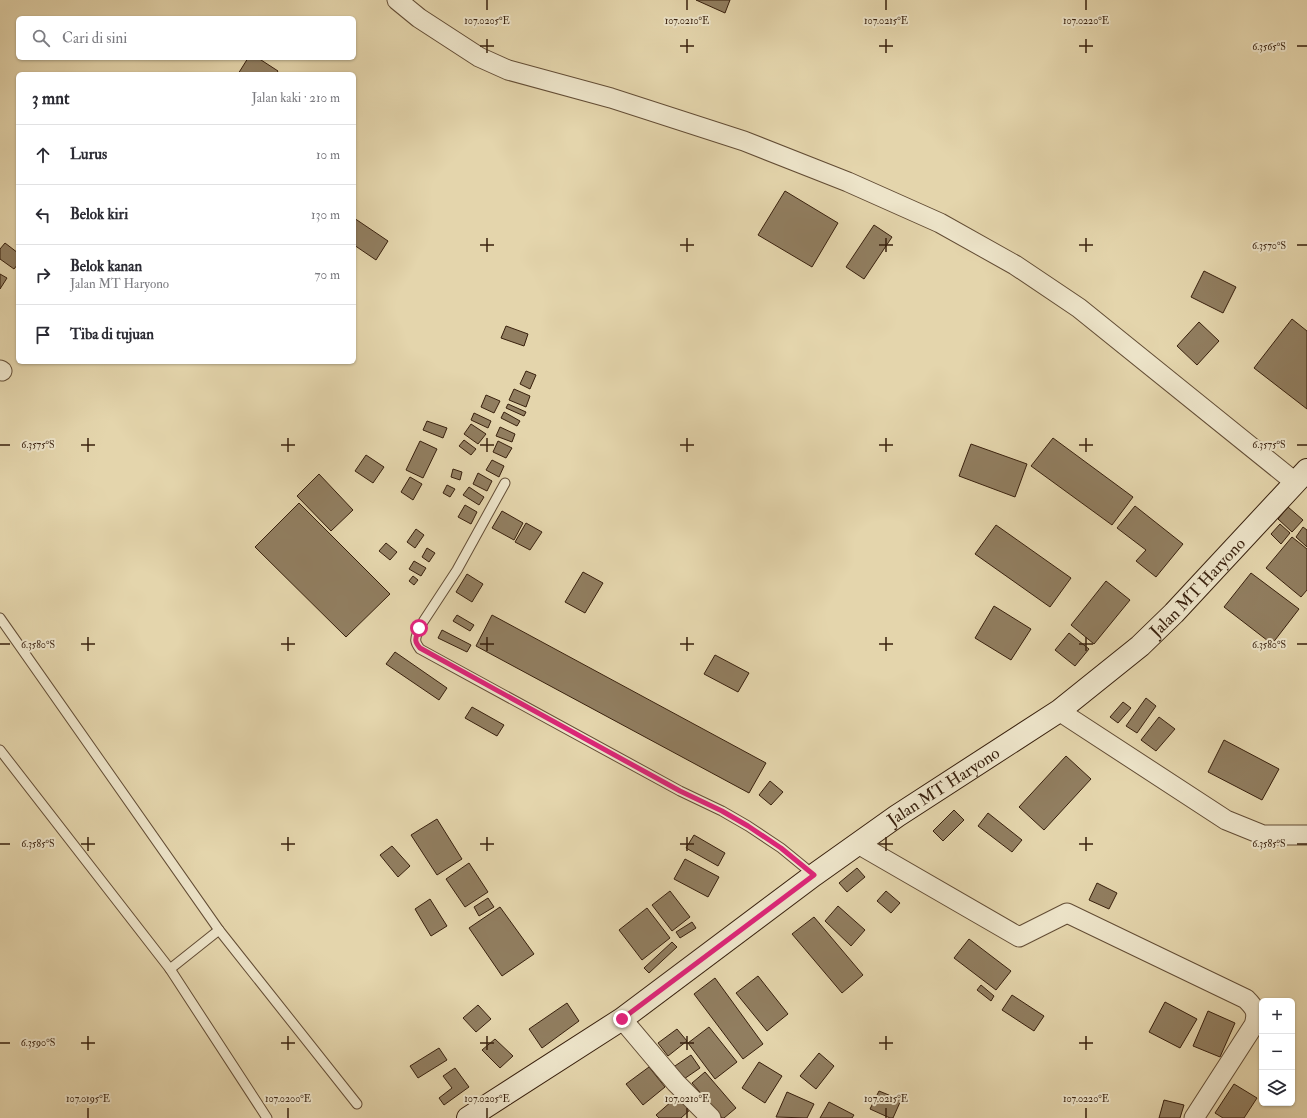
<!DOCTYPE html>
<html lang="id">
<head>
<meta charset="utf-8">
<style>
	:root { --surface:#fff; --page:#f7f7f7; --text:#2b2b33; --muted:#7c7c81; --line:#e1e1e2 }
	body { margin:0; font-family:"IM FELL Double Pica",serif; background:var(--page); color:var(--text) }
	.controls { position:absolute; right:12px; bottom:12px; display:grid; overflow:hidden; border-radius:6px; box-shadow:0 1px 3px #0004 }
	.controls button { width:36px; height:36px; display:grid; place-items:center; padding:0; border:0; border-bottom:1px solid var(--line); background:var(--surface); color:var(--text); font:20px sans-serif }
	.stop { position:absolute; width:12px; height:12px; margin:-9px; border:3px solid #db2777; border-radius:50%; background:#fff }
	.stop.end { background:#db2777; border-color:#fff; box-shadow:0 1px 4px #0008 }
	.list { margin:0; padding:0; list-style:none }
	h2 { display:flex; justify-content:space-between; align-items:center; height:52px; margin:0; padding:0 16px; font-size:17px }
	h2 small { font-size:13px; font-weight:400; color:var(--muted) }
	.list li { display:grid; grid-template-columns:26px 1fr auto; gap:12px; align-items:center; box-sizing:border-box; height:60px; padding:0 16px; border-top:1px solid var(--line) }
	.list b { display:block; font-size:15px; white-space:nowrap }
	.list p { margin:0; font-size:13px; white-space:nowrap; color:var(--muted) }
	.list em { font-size:13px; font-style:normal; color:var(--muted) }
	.icon { flex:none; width:22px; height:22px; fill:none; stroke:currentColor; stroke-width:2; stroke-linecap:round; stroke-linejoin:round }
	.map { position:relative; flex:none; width:1307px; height:1118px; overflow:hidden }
	.search { position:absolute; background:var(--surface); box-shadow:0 1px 3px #0004; left:16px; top:16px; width:340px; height:44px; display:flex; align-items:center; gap:10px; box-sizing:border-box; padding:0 14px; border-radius:6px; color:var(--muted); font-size:15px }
	.panel { position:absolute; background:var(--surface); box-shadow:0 1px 3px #0004; left:16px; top:72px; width:340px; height:292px; border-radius:6px }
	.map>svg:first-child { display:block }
	.building { fill:#917e60; stroke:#38200d }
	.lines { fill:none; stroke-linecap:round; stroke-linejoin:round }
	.lane-casing { stroke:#634d35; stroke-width:11 }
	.street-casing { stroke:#634d35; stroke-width:21 }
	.secondary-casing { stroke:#38200d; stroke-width:24 }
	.lane { stroke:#ede4c9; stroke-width:9 }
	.street { stroke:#ede4c9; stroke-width:19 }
	.secondary { stroke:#ede4c9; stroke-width:22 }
	.route { stroke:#db2777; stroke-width:5 }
	.ticks { fill:none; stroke:#38200d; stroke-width:1.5 }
	.labels { text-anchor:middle; stroke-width:4; stroke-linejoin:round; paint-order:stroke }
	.street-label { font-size:17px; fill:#38200d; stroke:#ede4c9 }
	.ticks-label { font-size:10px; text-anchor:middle; fill:#38200d; stroke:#ede4c9; stroke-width:4; stroke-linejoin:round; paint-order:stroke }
</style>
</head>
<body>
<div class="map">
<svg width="1307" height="1118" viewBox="0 0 1307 1118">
	<rect width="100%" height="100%" fill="#e4d5ac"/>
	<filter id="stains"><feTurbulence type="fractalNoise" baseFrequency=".005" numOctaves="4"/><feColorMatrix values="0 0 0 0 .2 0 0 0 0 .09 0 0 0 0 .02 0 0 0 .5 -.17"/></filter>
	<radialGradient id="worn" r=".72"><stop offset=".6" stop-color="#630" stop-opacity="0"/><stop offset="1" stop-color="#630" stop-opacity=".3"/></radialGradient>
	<g class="building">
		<path d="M696 0H730L725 13Z"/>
		<path d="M248 58H258L278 71 276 74H238Z"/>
		<path d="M785 191 838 223 812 267 758 235Z"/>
		<path d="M354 218 388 241 376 260 354 245Z"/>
		<path d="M874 225 892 237 864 279 846 267Z"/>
		<path d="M5 243 18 253V264L14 269 0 259V249Z"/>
		<path d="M1204 271 1236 287 1223 313 1191 297Z"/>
		<path d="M0 274 7 278 0 289Z"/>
		<path d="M1292 319 1307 331V409L1254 368Z"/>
		<path d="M1199 322 1219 341 1197 365 1177 346Z"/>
		<path d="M506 326 528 334 524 346 501 338Z"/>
		<path d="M526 371 536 375 530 389 520 384Z"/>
		<path d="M514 389 530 396 526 407 509 400Z"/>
		<path d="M486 395 500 401 494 413 481 407Z"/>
		<path d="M508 404 526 412 524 416 506 408Z"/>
		<path d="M504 412 520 421 517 426 501 418Z"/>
		<path d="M474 413 491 421 488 428 471 420Z"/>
		<path d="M427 421 447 428 443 438 423 430Z"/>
		<path d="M471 424 486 434 478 444 464 434Z"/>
		<path d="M500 427 515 434 512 442 496 436Z"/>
		<path d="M1053 438 1133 497 1112 525 1031 466Z"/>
		<path d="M464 440 476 449 471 455 459 446Z"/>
		<path d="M420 441 437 449 423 478 406 470Z"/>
		<path d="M498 441 512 448 506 458 493 452Z"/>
		<path d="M971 444 1027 464 1015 497 959 476Z"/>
		<path d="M366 455 384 467 373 483 355 471Z"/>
		<path d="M492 460 504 466 499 477 486 470Z"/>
		<path d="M453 469 462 472 460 480 451 477Z"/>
		<path d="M478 473 492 481 487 491 473 484Z"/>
		<path d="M319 474 353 510 331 531 297 496Z"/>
		<path d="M410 477 422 484 413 500 401 492Z"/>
		<path d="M447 485 455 489 450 497 443 493Z"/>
		<path d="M469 487 484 497 479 505 463 495Z"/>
		<path d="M299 503 390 594 346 637 255 547Z"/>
		<path d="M465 505 477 512 471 524 458 517Z"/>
		<path d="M1135 506 1183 544 1156 577 1136 561 1146 550 1117 528Z"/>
		<path d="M1288 507 1303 520 1292 532 1278 519Z"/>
		<path d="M502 511 523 523 514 540 492 528Z"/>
		<path d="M526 523 542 532 530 550 515 542Z"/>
		<path d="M1280 524 1290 533 1281 544 1271 534Z"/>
		<path d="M996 525 1071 578 1050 607 975 554Z"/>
		<path d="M1303 527 1307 530V547L1296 537Z"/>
		<path d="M416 529 424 535 415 548 407 542Z"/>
		<path d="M1292 537 1307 549V590L1301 597 1266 568Z"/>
		<path d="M386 543 397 552 390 560 379 551Z"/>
		<path d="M427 548 435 553 429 562 422 557Z"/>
		<path d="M414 561 426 568 421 576 409 569Z"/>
		<path d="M583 572 603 583 585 613 565 602Z"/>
		<path d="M1251 573 1299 609 1272 644 1224 607Z"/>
		<path d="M467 574 483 584 472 602 456 592Z"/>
		<path d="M413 576 418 580 414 585 409 581Z"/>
		<path d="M1106 581 1130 600 1094 644 1071 625Z"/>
		<path d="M994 606 1031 629 1011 660 975 638Z"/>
		<path d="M457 615 474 625 470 631 453 621Z"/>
		<path d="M492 615 766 763 749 793 476 646Z"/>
		<path d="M442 630 471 645 467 652 438 638Z"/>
		<path d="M1069 633 1089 649 1075 666 1055 650Z"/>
		<path d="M395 652 447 688 439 700 386 664Z"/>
		<path d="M715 655 749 673 738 692 704 674Z"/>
		<path d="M1146 698 1156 706 1137 733 1126 726Z"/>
		<path d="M1123 702 1131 708 1118 723 1110 717Z"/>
		<path d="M472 707 504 725 497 736 465 718Z"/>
		<path d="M1159 717 1175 729 1156 751 1141 740Z"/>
		<path d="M1224 740 1279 769 1262 800 1208 772Z"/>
		<path d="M1066 756 1091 779 1044 830 1019 807Z"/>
		<path d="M770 781 783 792 771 805 759 795Z"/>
		<path d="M954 810 964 820 943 841 933 831Z"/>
		<path d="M988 813 1022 840 1012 852 978 826Z"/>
		<path d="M437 819 462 859 437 875 411 835Z"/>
		<path d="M694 835 725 853 718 866 686 848Z"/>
		<path d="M392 846 410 866 398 877 380 855Z"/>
		<path d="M685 859 719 877 708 897 674 879Z"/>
		<path d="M469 863 488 892 465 907 446 879Z"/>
		<path d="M857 868 865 877 847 892 839 883Z"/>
		<path d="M1097 883 1117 893 1109 909 1089 900Z"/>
		<path d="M670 891 690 917 672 931 652 905Z"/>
		<path d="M886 891 900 903 891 913 877 901Z"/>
		<path d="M488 898 494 907 479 916 474 907Z"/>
		<path d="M430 899 447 926 431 936 415 909Z"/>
		<path d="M838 906 865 930 851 946 825 921Z"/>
		<path d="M500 907 534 954 502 976 469 928Z"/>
		<path d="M647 908 670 938 642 960 619 930Z"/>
		<path d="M814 917 863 975 842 993 792 934Z"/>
		<path d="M692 922 696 928 680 938 676 932Z"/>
		<path d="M969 939 1011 971 996 990 954 958Z"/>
		<path d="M672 942 677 947 649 973 644 968Z"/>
		<path d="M758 976 788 1014 767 1031 736 993Z"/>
		<path d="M715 978 763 1044 743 1059 694 994Z"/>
		<path d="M981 985 994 996 991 1001 977 990Z"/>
		<path d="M1012 995 1044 1016 1034 1031 1002 1010Z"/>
		<path d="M1165 1002 1197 1019 1180 1048 1149 1032Z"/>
		<path d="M567 1003 579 1021 542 1048 529 1029Z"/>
		<path d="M478 1005 491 1019 476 1032 463 1018Z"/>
		<path d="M1208 1011 1235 1023 1220 1057 1193 1046Z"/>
		<path d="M709 1027 737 1062 715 1079 688 1043Z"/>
		<path d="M677 1029 687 1041 668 1056 658 1043Z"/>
		<path d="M495 1039 513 1056 500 1068 482 1050Z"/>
		<path d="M439 1048 447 1060 418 1078 410 1066Z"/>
		<path d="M819 1053 834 1066 816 1089 800 1076Z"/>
		<path d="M691 1055 700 1068 681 1081 672 1068Z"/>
		<path d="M759 1062 782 1076 765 1103 742 1088Z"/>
		<path d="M649 1067 665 1087 643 1105 626 1084Z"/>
		<path d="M455 1068 469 1087 444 1105 439 1098 452 1088 443 1076Z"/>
		<path d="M705 1072 736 1108 724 1118H722L692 1083Z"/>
		<path d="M1234 1084 1257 1098 1244 1118H1223L1215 1113Z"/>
		<path d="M879 1091 901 1100 893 1118H890L870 1109Z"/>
		<path d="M787 1092 814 1104 807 1118 776 1117Z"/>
		<path d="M680 1094 692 1108 681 1118H659L656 1115Z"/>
		<path d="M1164 1100 1184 1105 1180 1118H1159Z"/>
		<path d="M829 1102 854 1115 852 1118H820Z"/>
	</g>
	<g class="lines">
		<g class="lane-casing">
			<g id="lane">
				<path d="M505 483 457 570 419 628C416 638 413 640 420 649L680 791 722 811 748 826 781 848 814 875"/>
				<path d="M0 618 219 930 357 1104"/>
				<path d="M0 750 170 969 267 1118"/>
				<path d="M170 969 219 930"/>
			</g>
		</g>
		<g class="street-casing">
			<g id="street">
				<path d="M397 0 419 18 479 57 508 70 611 98 744 141 848 182 940 223 1015 265 1079 308 1296 483"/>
				<path d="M0 370 2 371"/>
				<path d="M1059 711 1226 820 1263 835H1307"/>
				<path d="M858 844 1019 937 1067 913 1246 999C1255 1008 1258 1012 1254 1025L1194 1118"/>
				<path d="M622 1019 676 1083 711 1118"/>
			</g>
		</g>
		<g class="secondary-casing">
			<g id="secondary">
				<path id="s1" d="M468 1118 622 1019 814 875 897 816 1059 711 1140 646 1174 613 1307 470"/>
			</g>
		</g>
		<use href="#lane" class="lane"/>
		<use href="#street" class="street"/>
		<use href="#secondary" class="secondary"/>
	</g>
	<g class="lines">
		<path class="route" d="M419 628C416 638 413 640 420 648L680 791 722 811 748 826 781 848 814 875 622 1019"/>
	</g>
	<path class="ticks" d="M487 0V10M687 0V10M886 0V10M1086 0V10M487 39V53M687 39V53M886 39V53M1086 39V53M480 46H494M680 46H694M879 46H893M1079 46H1093M1297 46H1307M487 238V252M687 238V252M886 238V252M1086 238V252M480 245H494M680 245H694M879 245H893M1079 245H1093M1297 245H1307M88 438V452M288 438V452M487 438V452M687 438V452M886 438V452M1086 438V452M0 445H10M81 445H95M281 445H295M480 445H494M680 445H694M879 445H893M1079 445H1093M1297 445H1307M88 637V651M288 637V651M487 637V651M687 637V651M886 637V651M1086 637V651M0 644H10M81 644H95M281 644H295M480 644H494M680 644H694M879 644H893M1079 644H1093M1297 644H1307M88 837V851M288 837V851M487 837V851M687 837V851M886 837V851M1086 837V851M0 844H10M81 844H95M281 844H295M480 844H494M680 844H694M879 844H893M1079 844H1093M1297 844H1307M88 1036V1050M288 1036V1050M487 1036V1050M687 1036V1050M886 1036V1050M1086 1036V1050M0 1043H10M81 1043H95M281 1043H295M480 1043H494M680 1043H694M879 1043H893M1079 1043H1093M88 1108V1118M288 1108V1118M487 1108V1118M687 1108V1118M886 1108V1118M1086 1108V1118"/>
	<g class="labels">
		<g class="street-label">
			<text dy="6" stroke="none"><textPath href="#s1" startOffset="904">Jalan MT Haryono</textPath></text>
			<text dy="6" stroke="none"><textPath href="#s1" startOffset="580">Jalan MT Haryono</textPath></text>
		</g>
	</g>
	<g class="ticks-label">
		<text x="487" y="24">107.0205°E</text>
		<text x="687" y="24">107.0210°E</text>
		<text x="886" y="24">107.0215°E</text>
		<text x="1086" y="24">107.0220°E</text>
		<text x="1269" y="50">6.3565°S</text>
		<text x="1269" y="249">6.3570°S</text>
		<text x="38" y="448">6.3575°S</text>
		<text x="1269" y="448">6.3575°S</text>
		<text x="38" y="648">6.3580°S</text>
		<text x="1269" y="648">6.3580°S</text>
		<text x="38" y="847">6.3585°S</text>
		<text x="1269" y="847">6.3585°S</text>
		<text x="38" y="1046">6.3590°S</text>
		<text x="88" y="1102">107.0195°E</text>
		<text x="288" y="1102">107.0200°E</text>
		<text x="487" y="1102">107.0205°E</text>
		<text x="687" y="1102">107.0210°E</text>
		<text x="886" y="1102">107.0215°E</text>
		<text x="1086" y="1102">107.0220°E</text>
	</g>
	<rect width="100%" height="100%" filter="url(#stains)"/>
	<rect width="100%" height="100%" fill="url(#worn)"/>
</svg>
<div class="controls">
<button>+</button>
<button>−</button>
<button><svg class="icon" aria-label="layers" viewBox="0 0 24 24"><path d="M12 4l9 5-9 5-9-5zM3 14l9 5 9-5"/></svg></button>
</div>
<div class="stop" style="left:419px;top:628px"></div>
<div class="stop end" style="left:622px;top:1019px"></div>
<div class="search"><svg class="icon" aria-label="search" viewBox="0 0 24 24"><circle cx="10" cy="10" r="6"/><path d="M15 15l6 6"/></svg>Cari di sini</div>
<section class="panel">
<h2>3 mnt<small>Jalan kaki · 210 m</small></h2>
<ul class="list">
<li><svg class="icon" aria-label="ahead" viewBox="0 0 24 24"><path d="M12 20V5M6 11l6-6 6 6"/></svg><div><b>Lurus</b></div><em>10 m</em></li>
<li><svg class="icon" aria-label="left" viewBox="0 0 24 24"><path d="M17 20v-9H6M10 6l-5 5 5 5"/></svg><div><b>Belok kiri</b></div><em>130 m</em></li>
<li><svg class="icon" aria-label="right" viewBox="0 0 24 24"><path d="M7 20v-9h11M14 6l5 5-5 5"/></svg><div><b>Belok kanan</b><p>Jalan MT Haryono</p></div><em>70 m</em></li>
<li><svg class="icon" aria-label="arrive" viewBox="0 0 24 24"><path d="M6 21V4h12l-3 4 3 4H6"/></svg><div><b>Tiba di tujuan</b></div></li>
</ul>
</section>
</div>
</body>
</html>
